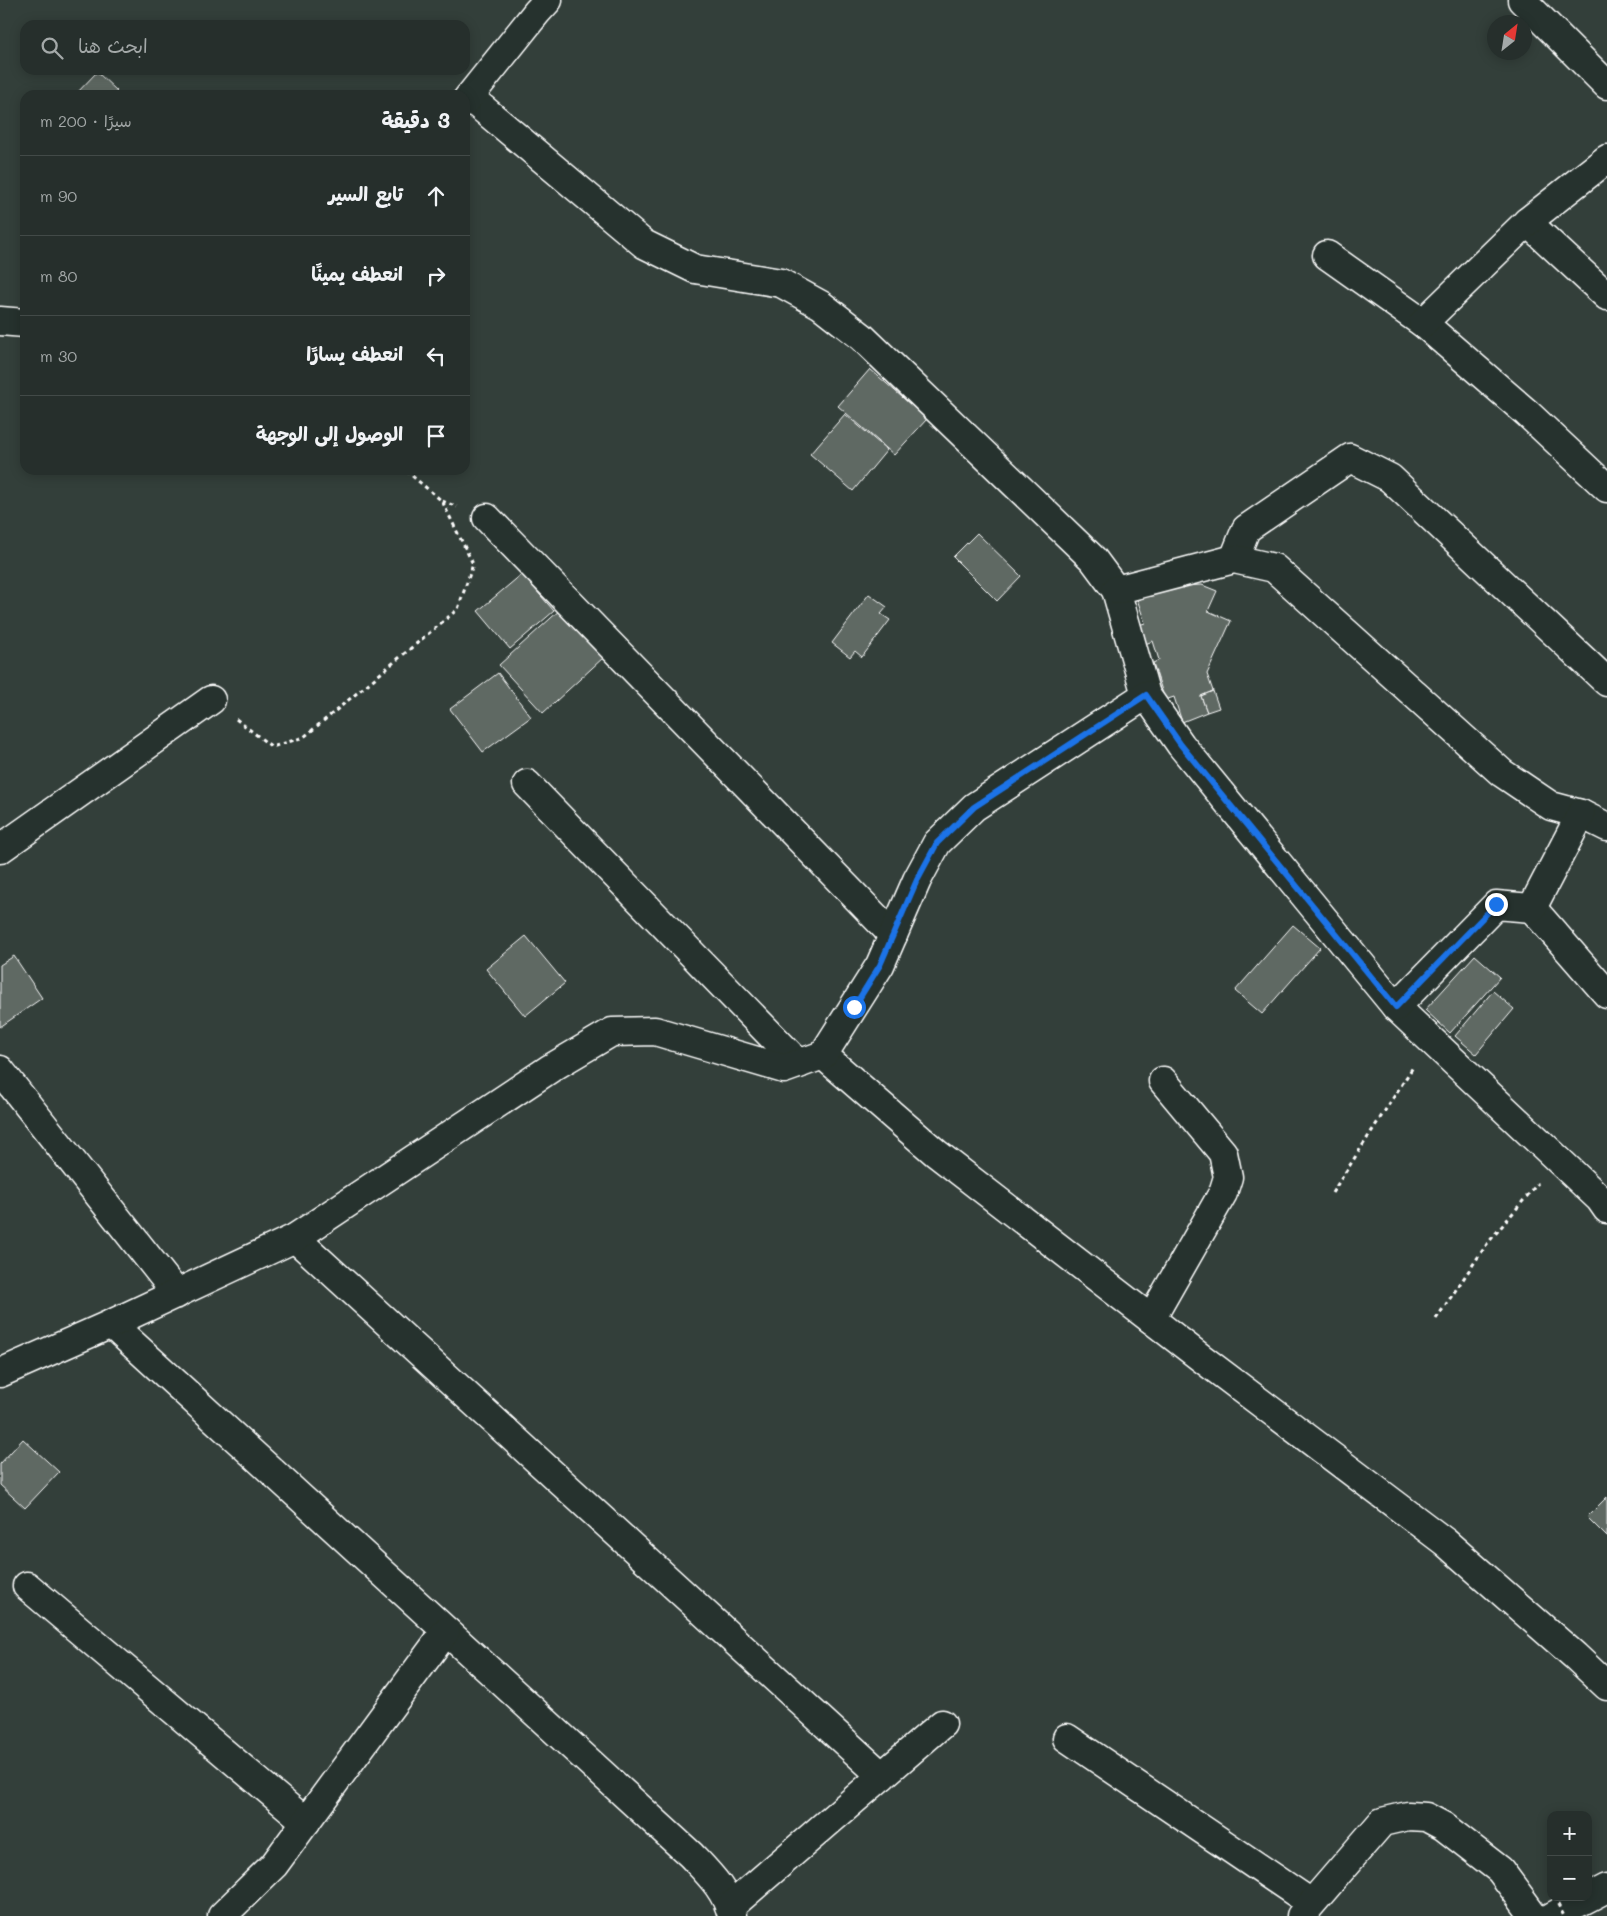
<!DOCTYPE html>
<html lang="ar">
<head>
<meta charset="utf-8">
<style>
	:root { --surface:#262f2c; --page:#2e3734; --text:#f1f3f6; --muted:#a4a9a9; --line:#424a48 }
	body { margin:0; font-family:Mali,"Playpen Sans Arabic",sans-serif; background:var(--page); color:var(--text); direction:rtl }
	.controls { position:absolute; right:15px; bottom:15px; display:grid; overflow:hidden; border-radius:10px; box-shadow:0 2px 12px #0003 }
	.controls button { width:45px; height:45px; display:grid; place-items:center; padding:0; border:0; border-bottom:1px solid var(--line); background:var(--surface); color:var(--text); font:25px sans-serif }
	.compass { position:absolute; left:1487px; top:15px; width:45px; height:45px; border-radius:50%; background:var(--surface); box-shadow:0 2px 12px #0003; rotate:30deg }
	.stop { position:absolute; width:15px; height:15px; margin:-11px; border:4px solid #1a73e8; border-radius:50%; background:#fff }
	.stop.end { background:#1a73e8; border-color:#fff; box-shadow:0 1px 5px #0008 }
	.list { margin:0; padding:0; list-style:none }
	h2 { display:flex; justify-content:space-between; align-items:center; height:65px; margin:0; padding:0 20px; font-size:21px }
	h2 small { font-size:16px; font-weight:400; color:var(--muted) }
	.list li { display:grid; grid-template-columns:32px 1fr auto; gap:15px; align-items:center; box-sizing:border-box; height:80px; padding:0 20px; border-top:1px solid var(--line) }
	.list b { display:block; font-size:19px; white-space:nowrap }
	.list em { font-size:16px; font-style:normal; color:var(--muted) }
	.icon { flex:none; width:28px; height:28px; fill:none; stroke:currentColor; stroke-width:2; stroke-linecap:round; stroke-linejoin:round }
	.map { position:relative; flex:none; width:1607px; height:1916px; overflow:hidden; direction:ltr }
	.search { position:absolute; background:var(--surface); box-shadow:0 2px 12px #0003; left:20px; top:20px; width:450px; height:55px; display:flex; align-items:center; gap:12px; box-sizing:border-box; padding:0 18px; border-radius:15px; color:var(--muted); font-size:19px }
	.panel { position:absolute; background:var(--surface); box-shadow:0 2px 12px #0003; left:20px; top:90px; width:450px; height:385px; border-radius:15px; direction:rtl }
	.map>svg:first-child { display:block }
	.building { fill:#5f6964; stroke:#fff }
	.lines { fill:none; stroke-linecap:round; stroke-linejoin:round }
	.minor-casing { stroke:#fff; stroke-width:31 }
	.major-casing { stroke:#fff; stroke-width:31 }
	.path { stroke:#fff; stroke-width:3; stroke-dasharray:4 4; stroke-linecap:butt }
	.minor { stroke:#26332d; stroke-width:28 }
	.major { stroke:#26332d; stroke-width:28 }
	.path-bridge { stroke:#fff; stroke-width:3; stroke-dasharray:4 4; stroke-linecap:butt }
	.route { stroke:#1a73e8; stroke-width:6 }
</style>
</head>
<body>
<div class="map">
<svg width="1607" height="1916" viewBox="0 0 1607 1916">
	<rect width="100%" height="100%" fill="#333f3a"/>
	<filter id="ink" filterUnits="userSpaceOnUse"><feTurbulence type="fractalNoise" baseFrequency=".02" numOctaves="2"/><feDisplacementMap in="SourceGraphic" scale="10" xChannelSelector="R" yChannelSelector="G"/><feConvolveMatrix kernelMatrix="1 2 1 2 8 2 1 2 1" color-interpolation-filters="sRGB"/></filter>
	<g filter="url(#ink)">
		<g class="building">
			<path d="M97 72 117 91 113 95H75Z"/>
			<path d="M870 369 927 419 894 455 838 406Z"/>
			<path d="M845 414 887 450 853 491 810 454Z"/>
			<path d="M977 533 1021 576 997 601 953 557Z"/>
			<path d="M522 574 554 611 510 649 478 611Z"/>
			<path d="M1202 585 1217 591 1208 611 1231 621 1207 674 1213 691 1201 696 1207 712 1182 722 1174 697 1165 700 1153 663 1159 660 1153 641 1145 644 1139 625 1145 623 1137 599 1180 586Z"/>
			<path d="M869 594 887 607 881 614 890 620 862 657 855 651 850 657 832 643Z"/>
			<path d="M561 609 604 657 543 713 499 665Z"/>
			<path d="M498 673 531 717 483 752 450 709Z"/>
			<path d="M1213 691 1219 708 1207 712 1201 696Z"/>
			<path d="M1293 925 1320 948 1262 1014 1235 991Z"/>
			<path d="M526 936 565 983 525 1016 486 969Z"/>
			<path d="M1475 955 1500 977 1450 1033 1425 1010Z"/>
			<path d="M14 956 42 998 0 1027V965Z"/>
			<path d="M1493 991 1514 1009 1476 1054 1455 1036Z"/>
			<path d="M23 1439 59 1472 25 1508 0 1485V1464Z"/>
			<path d="M1607 1497V1537L1587 1517Z"/>
		</g>
		<g class="lines">
			<g class="minor-casing">
				<g id="minor">
					<path d="M1522 0 1607 85"/>
					<path d="M469 97 644 244 695 269 781 283 821 305 862 337 1093 559 1116 590 1146 695 1181 745 1396 1007 1600 1199 1607 1209"/>
					<path d="M465 102 537 12 548 0"/>
					<path d="M1527 222 1607 296"/>
					<path d="M1327 255 1423 323 1527 413 1607 488"/>
					<path d="M0 321 25 323"/>
					<path d="M1423 323 1527 222 1607 159"/>
					<path d="M487 518 893 935"/>
					<path d="M1234 559 1246 529 1350 458 1390 478 1607 682"/>
					<path d="M1116 590 1234 559 1274 568 1502 773 1551 806 1581 814 1607 827"/>
					<path d="M527 784 799 1064"/>
					<path d="M0 849 211 700"/>
					<path d="M1532 908 1607 994"/>
					<path d="M1396 1007 1496 905 1532 908 1581 814"/>
					<path d="M823 1055 936 1153 1200 1357 1445 1542 1575 1656 1607 1686"/>
					<path d="M0 1070 177 1294"/>
					<path d="M295 1238 882 1776"/>
					<path d="M1151 1319 1223 1193 1228 1177 1223 1153 1163 1081"/>
					<path d="M111 1324 691 1855C708 1873 727 1891 732 1916"/>
					<path d="M0 1373 111 1324 295 1238 551 1068 612 1032 655 1031 784 1069 823 1055 880 965 917 880 937 843 974 807 1146 695"/>
					<path d="M27 1586 306 1822"/>
					<path d="M1067 1738 1311 1903"/>
					<path d="M730 1907 942 1724"/>
					<path d="M222 1916 274 1865 446 1631"/>
					<path d="M1301 1916 1382 1822 1408 1816 1426 1817 1443 1826 1500 1870 1534 1916"/>
				</g>
			</g>
			<g class="major-casing">
				<path id="major" d="M1553 1916 1607 1888"/>
			</g>
			<g class="path">
				<path d="M442 501 457 507"/>
				<path d="M236 719 272 747 304 737 458 609 473 564 442 501 405 470"/>
				<path d="M1332 1193 1413 1067"/>
				<path d="M1436 1319 1487 1244 1538 1183"/>
			</g>
			<use href="#minor" class="minor"/>
			<use href="#major" class="major"/>
			<path class="path-bridge" d="M1554 1897 1564 1916"/>
		</g>
	</g>
	<g class="lines" filter="url(#ink)">
		<path class="route" d="M854 1007 880 965 917 880 937 843 974 807 1146 695 1181 745 1396 1007 1496 904"/>
	</g>
</svg>
<div class="controls">
<button>+</button>
<button>−</button>
</div>
<svg class="compass" viewBox="-18 -18 36 36"><path d="M0-13l5 13h-10z" fill="#e53935"/><path d="M0 13l5-13h-10z" fill="#a4a9a9"/></svg>
<div class="stop" style="left:854px;top:1007px"></div>
<div class="stop end" style="left:1496px;top:904px"></div>
<div class="search"><svg class="icon" aria-label="search" viewBox="0 0 24 24"><circle cx="10" cy="10" r="6"/><path d="M15 15l6 6"/></svg>ابحث هنا</div>
<section class="panel">
<h2>3 دقيقة<small>سيرًا · 200 m</small></h2>
<ul class="list">
<li><svg class="icon" aria-label="ahead" viewBox="0 0 24 24"><path d="M12 20V5M6 11l6-6 6 6"/></svg><div><b>تابع السير</b></div><em>90 m</em></li>
<li><svg class="icon" aria-label="right" viewBox="0 0 24 24"><path d="M7 20v-9h11M14 6l5 5-5 5"/></svg><div><b>انعطف يمينًا</b></div><em>80 m</em></li>
<li><svg class="icon" aria-label="left" viewBox="0 0 24 24"><path d="M17 20v-9H6M10 6l-5 5 5 5"/></svg><div><b>انعطف يسارًا</b></div><em>30 m</em></li>
<li><svg class="icon" aria-label="arrive" viewBox="0 0 24 24"><path d="M6 21V4h12l-3 4 3 4H6"/></svg><div><b>الوصول إلى الوجهة</b></div></li>
</ul>
</section>
</div>
</body>
</html>
